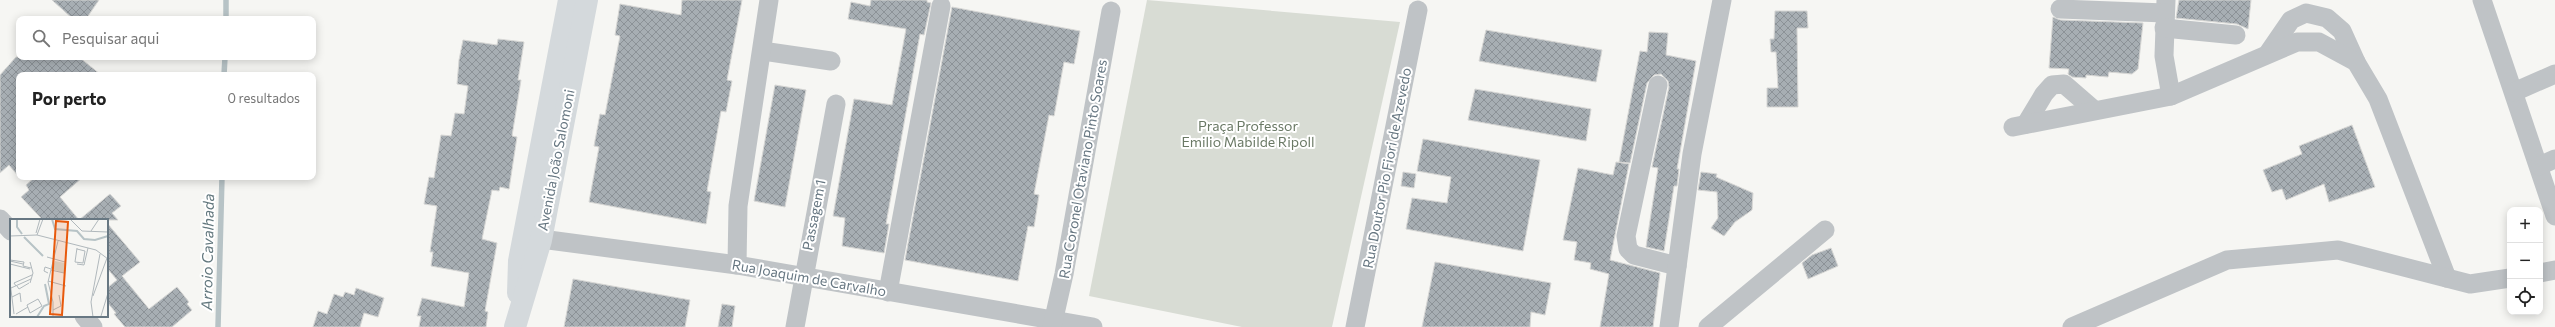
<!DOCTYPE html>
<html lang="pt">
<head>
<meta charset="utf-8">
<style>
	:root { --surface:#fff; --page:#f2f2f2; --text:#222; --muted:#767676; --line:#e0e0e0 }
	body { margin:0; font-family:Commissioner,sans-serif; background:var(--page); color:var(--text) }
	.controls { position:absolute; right:12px; bottom:12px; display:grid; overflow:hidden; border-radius:8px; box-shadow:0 2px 10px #0003 }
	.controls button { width:36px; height:36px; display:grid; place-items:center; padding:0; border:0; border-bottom:1px solid var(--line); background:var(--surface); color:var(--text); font:20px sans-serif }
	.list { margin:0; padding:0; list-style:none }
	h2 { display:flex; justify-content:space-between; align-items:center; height:52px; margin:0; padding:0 16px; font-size:17px }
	h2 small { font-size:13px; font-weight:400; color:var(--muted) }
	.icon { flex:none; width:22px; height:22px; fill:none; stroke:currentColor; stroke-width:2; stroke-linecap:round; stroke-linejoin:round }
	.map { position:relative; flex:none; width:2555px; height:327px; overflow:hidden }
	.search { position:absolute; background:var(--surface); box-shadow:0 2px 10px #0003; left:16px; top:16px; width:300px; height:44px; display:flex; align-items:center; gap:10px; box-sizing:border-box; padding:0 14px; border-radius:8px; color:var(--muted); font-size:15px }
	.panel { position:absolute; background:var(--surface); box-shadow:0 2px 10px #0003; left:16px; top:72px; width:300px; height:108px; border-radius:8px }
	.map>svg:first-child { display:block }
	.park { fill:#d8dcd4 }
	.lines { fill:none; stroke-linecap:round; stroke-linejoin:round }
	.stream { stroke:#b7c3c6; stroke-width:5.5 }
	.building { fill:url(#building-cross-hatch); stroke:#d7d7d5 }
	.minor { stroke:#bfc3c6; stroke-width:19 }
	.major { stroke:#d4d9dc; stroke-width:22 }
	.labels { text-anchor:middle; stroke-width:4; stroke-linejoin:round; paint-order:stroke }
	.park-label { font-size:14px; fill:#6a7965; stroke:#fff }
	.street-label { font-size:14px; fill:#677782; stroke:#fff }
	.water-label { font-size:15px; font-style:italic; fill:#63787e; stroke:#fff }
	.inset-river { fill:none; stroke:#b7c3c6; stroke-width:2 }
	.inset-road { fill:none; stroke:#b0b8bc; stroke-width:1 }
	.view { fill:#e8590c; fill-opacity:0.15; stroke:#e8590c; stroke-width:2 }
	.inset-edge { fill:none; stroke:#677782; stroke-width:2 }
</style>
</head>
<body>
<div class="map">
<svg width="2555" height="327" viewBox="0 0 2555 327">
	<defs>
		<pattern id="building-cross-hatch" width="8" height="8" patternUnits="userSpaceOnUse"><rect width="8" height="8" fill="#a7aeb3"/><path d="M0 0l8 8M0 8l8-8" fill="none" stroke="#8c9297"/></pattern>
	</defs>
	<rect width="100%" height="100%" fill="#f6f6f3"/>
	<path class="park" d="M1147 0 1400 22 1332 327H1242L1089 296Z"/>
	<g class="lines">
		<g class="stream">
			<path d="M226 19V0"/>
			<path d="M224 75 225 57"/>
			<path d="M218 327 222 177"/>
		</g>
	</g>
	<g class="building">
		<path d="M52 0H99L86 19H73Z"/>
		<path d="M682 0H742L727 80 732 81 726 112 721 111 707 191 711 192 706 224 589 202 599 147 594 146 600 114 605 115 620 36 615 35 620 4 681 15Z"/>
		<path d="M871 0H927V2L931 3 924 35 920 34 886 224H889L884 253 842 246 845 218 833 216 854 99 892 105 906 29 848 19 851 2 870 6Z"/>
		<path d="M2179 0H2251L2248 29 2237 24 2176 18Z"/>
		<path d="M952 7 1080 31 1074 64 1064 62 1054 116 1049 115 1034 194 1039 195 1034 227 1028 226 1018 281 905 260Z"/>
		<path d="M1775 11H1807L1808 28H1797L1798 107H1767V88H1778L1776 52H1771L1770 39H1774Z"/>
		<path d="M2053 17 2060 20 2143 23 2138 69 2132 74 2109 72 2108 77 2086 75V78L2072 77 2068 74 2069 69 2049 68Z"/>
		<path d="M1486 30 1602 50 1596 82 1479 61Z"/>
		<path d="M1649 32 1668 33 1666 55 1696 61 1677 169H1679L1677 186H1674L1664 251 1646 247 1658 168 1652 167 1669 87 1668 81 1661 74 1654 75 1647 83 1630 163 1619 162 1640 51 1647 52Z"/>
		<path d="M498 39 524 42 518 80H521L512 136 517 137 509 189 500 187 499 191 492 190 482 239 497 243 485 311 488 312 486 327H419L421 316H417L422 298 464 307 469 273 431 266 433 252H430L437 206 424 204 429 177 434 178 441 135 451 136 455 113 464 114 468 86 457 84 459 60 463 40 497 45Z"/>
		<path d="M16 57H79L101 75H19V177L9 165 0 173V75Z"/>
		<path d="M775 85 806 90 785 207 754 201Z"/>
		<path d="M1475 89 1591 109 1586 141 1468 120Z"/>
		<path d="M2352 125 2375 187 2329 202 2324 184 2286 200 2282 189 2272 192 2263 170 2302 154 2299 146Z"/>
		<path d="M1423 139 1540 160 1523 251 1406 229 1412 198 1447 203 1451 177 1417 171Z"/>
		<path d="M1616 162 1629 164 1610 260 1660 273 1653 327H1600L1609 274 1590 269 1591 263 1574 260 1577 242 1563 240 1578 168 1613 175Z"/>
		<path d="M1403 172 1416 174 1414 188 1401 186Z"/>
		<path d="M1701 172 1717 174 1716 177 1753 193 1752 210 1735 222 1724 236 1711 228 1718 218 1717 192 1698 190Z"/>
		<path d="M35 177H83L60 197 79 220 110 194 121 206 112 213 118 220H43L21 197 29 190 26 185Z"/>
		<path d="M107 223 140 262 122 276 149 309 177 287 189 302 187 304 192 310 172 327H125L114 314 116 313 107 302V288L117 280 107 268Z"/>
		<path d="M1831 248 1838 266 1808 279 1802 263 1812 255Z"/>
		<path d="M1435 262 1551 283 1545 315 1531 312 1530 327H1422Z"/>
		<path d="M573 279 690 300 685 327H564Z"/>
		<path d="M356 288 384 298 378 317 364 313 360 327H313L318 311 327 314 334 294 343 297 345 292 354 295Z"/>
		<path d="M722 304 735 306 732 327H718Z"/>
	</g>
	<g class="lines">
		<g class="minor">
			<path d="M2166 0 2164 56 2171 96"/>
			<path d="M2482 0 2555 216"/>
			<path d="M2060 9 2165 13"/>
			<path d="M2164 28 2236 35"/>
			<path d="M762 51 831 61"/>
			<path d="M2269 52 2291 20 2306 13 2327 18 2342 31 2356 62"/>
			<path d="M1658 85 1626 236 1628 249 1634 255 1677 266"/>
			<path d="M2514 92 2555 74"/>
			<path d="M2026 124 2044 94 2052 85 2064 84 2094 110"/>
			<path d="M2013 127 2171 96 2297 42H2319L2356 62 2378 99 2447 278"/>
			<path d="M2539 166 2555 159"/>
			<path d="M0 219 11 231"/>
			<path d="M526 237 737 265 1093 327"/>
			<path d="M737 265 738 206 769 0"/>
			<path d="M2540 273 2555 270"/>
			<path d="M888 292 941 6"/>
			<path d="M84 316 93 327"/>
			<path d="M795 327 836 104"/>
			<path d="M1052 327 1064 274 1111 11"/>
			<path d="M1355 327 1418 10"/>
			<path d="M1669 327 1692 154 1722 0"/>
			<path d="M1708 327 1825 230"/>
			<path d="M2072 327 2227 260 2338 250 2470 284 2510 278"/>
		</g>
		<g class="major">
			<path d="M518 293 519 261 569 0"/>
			<path d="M515 327 541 240 587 0"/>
		</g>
	</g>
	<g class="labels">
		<g class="park-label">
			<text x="1248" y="131">Praça Professor<tspan x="1248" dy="16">Emilio Mabilde Ripoll</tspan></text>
		</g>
		<g class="street-label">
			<text transform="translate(556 160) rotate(-79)" y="5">Avenida João Salomoni</text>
			<text transform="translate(1387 168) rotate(-79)" y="5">Rua Doutor Pio Fiori de Azevedo</text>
			<text transform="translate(1083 169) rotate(-80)" y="5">Rua Coronel Otaviano Pinto Soares</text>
			<text transform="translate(814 215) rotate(-79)" y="5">Passagem 1</text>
			<text transform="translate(809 278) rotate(10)" y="5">Rua Joaquim de Carvalho</text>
		</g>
		<g class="water-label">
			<text transform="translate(208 252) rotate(-89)" y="5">Arroio Cavalhada</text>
		</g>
	</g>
	<g transform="translate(10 219)">
		<rect width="98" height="98" fill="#f6f6f3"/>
		<path d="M45 42 55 44 54 54 42 50Z" fill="#d8dcd4"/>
		<path class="inset-river" d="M7 0V8L12 15M42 0 45 10 67 12 74 20 85 21 98 17M14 18 33 37M27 98 34 87 39 85 35 65"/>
		<path class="inset-road" d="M60 0 72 12 98 13M81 12 89 0M26 14 30 0M27 16 33 0M0 17 27 16 86 31 98 40M37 38 55 43M0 41 14 43 13 47 21 49M0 42 13 45M20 43 23 54 20 64M65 43 73 44 75 32 67 30M65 43 67 29M0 45 20 50M67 45 74 46 78 29M41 51 54 54M38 54 34 52 35 48 41 50M38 62 56 67M0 63 4 95M6 67 4 64 22 56M7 67 9 70 19 64M1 69 21 60M83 77 97 39M2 78 10 74 11 83M28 80 32 87 20 94 17 86ZM43 91 51 87 49 76M6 95 18 88M91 97 98 74M43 98V83L38 63 48 22M83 98 81 83 90 35"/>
		<path class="view" d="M46 2 58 3 52 96 40 95Z"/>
		<rect width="98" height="98" class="inset-edge"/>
	</g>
</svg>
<div class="controls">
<button>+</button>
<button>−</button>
<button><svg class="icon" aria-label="locate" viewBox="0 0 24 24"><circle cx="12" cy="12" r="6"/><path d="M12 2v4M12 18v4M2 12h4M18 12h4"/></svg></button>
</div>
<div class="search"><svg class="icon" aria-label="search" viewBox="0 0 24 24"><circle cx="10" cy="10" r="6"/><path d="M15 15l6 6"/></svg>Pesquisar aqui</div>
<section class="panel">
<h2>Por perto<small>0 resultados</small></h2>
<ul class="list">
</ul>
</section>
</div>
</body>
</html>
